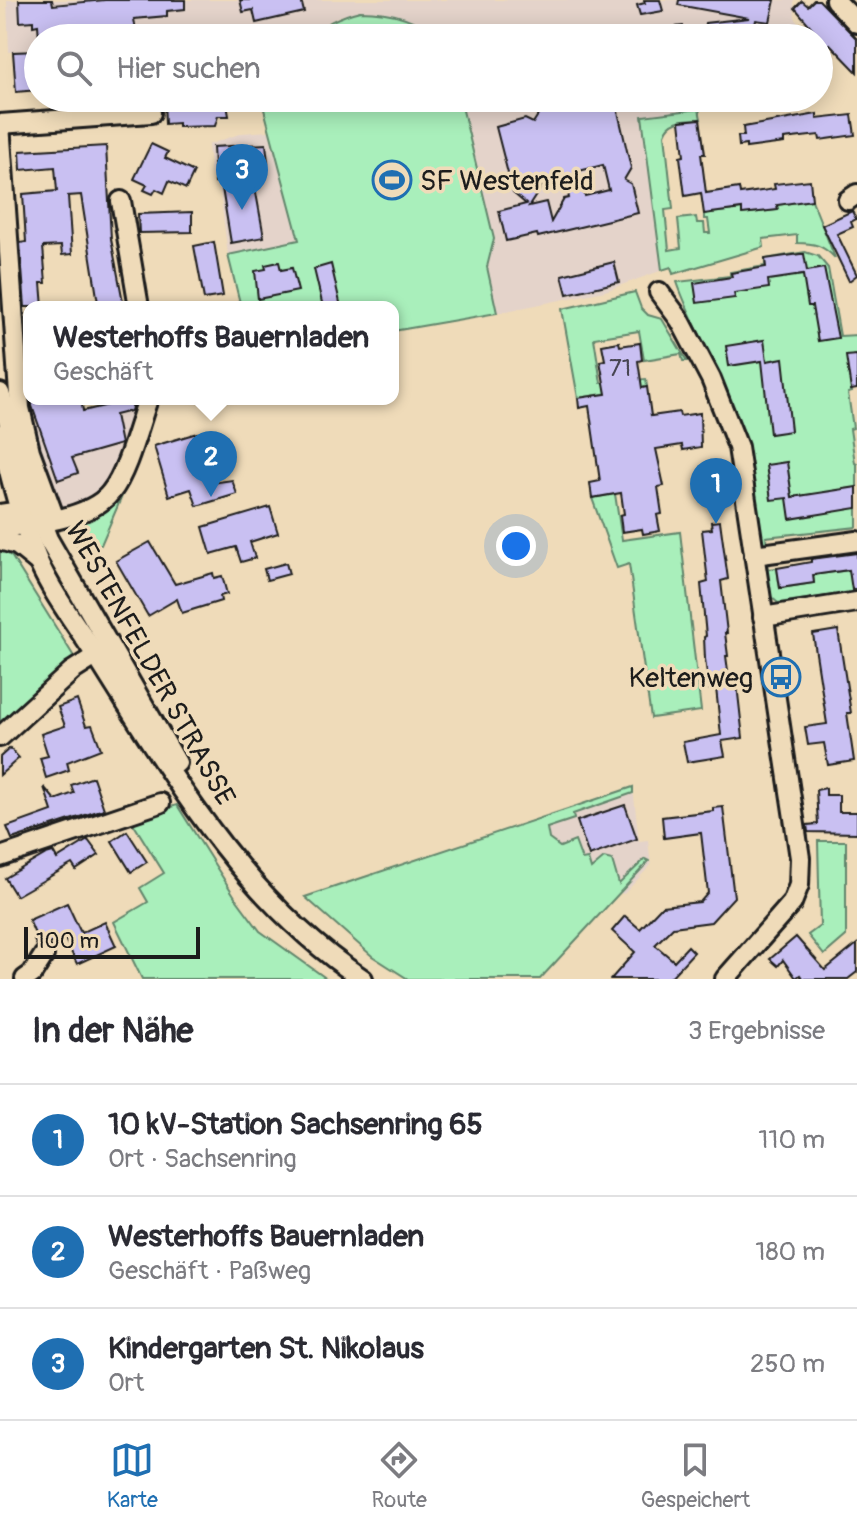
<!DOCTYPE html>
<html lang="de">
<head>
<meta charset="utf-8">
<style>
	:root { --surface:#fff; --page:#f2f2f3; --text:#2b2b33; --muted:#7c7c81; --line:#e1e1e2; --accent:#1f6fb2 }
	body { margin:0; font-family:Pangolin,sans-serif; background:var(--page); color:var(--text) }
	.scale { position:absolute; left:24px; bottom:20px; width:176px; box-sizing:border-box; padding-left:8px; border:4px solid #1c1c1c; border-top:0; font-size:22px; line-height:28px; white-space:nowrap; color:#1c1c1c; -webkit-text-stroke:6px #efdbb9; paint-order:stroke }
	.you { position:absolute; left:516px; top:546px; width:28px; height:28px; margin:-20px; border:6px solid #fff; border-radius:50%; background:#1a73e8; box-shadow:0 0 0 12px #1a73e833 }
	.badge { display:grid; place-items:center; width:52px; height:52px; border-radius:50%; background:var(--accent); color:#fff; font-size:26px; font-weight:700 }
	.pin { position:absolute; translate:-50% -66px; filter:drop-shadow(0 2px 4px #0008) }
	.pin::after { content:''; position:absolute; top:42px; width:28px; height:24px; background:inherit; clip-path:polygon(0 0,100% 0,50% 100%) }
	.popup { position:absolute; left:23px; top:301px; width:376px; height:104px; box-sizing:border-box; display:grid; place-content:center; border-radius:16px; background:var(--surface); filter:drop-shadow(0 2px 6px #0005); font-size:26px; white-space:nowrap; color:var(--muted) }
	.popup b { font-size:30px; color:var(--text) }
	.popup::after { content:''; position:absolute; left:50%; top:100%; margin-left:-16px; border:16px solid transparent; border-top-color:var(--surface) }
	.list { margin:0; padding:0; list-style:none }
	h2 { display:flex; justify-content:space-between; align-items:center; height:104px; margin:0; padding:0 32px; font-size:34px }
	h2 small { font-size:26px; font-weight:400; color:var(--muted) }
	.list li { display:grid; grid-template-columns:52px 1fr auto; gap:24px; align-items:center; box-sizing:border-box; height:112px; padding:0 32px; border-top:2px solid var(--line) }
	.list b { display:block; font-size:30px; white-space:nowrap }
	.list p { margin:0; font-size:26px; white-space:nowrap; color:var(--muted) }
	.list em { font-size:26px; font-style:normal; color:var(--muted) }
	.icon { flex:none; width:44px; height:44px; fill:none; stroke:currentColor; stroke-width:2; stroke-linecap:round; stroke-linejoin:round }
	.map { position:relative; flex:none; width:857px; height:979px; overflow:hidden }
	.search { position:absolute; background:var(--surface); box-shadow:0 4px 20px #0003; left:24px; right:24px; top:24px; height:88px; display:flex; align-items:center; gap:20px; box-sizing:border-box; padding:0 28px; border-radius:44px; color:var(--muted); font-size:30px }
	.sheet { height:440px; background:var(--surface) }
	nav { display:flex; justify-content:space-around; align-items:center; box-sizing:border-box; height:112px; border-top:2px solid var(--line); background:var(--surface); font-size:22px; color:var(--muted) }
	nav a { display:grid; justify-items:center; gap:4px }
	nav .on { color:var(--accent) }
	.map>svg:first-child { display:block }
	.built { fill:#e4d3ca }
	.green { fill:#a9efbb; stroke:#62866c; stroke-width:2 }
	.building { fill:#c9c0f2; stroke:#1c1c1c; stroke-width:2; fill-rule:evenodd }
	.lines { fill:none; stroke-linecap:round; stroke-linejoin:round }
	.minor-casing { stroke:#1c1c1c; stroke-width:24 }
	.minor { stroke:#efdbb9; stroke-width:18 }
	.labels { text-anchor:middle; stroke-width:7; stroke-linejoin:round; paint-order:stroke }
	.number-label { font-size:24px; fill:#474552 }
	.poi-label { font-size:28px; fill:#1c1c1c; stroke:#efdbb9; text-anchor:start }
	.street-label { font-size:28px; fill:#1c1c1c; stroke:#efdbb9 }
</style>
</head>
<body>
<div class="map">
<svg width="857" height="979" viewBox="0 0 857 979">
	<rect width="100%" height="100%" fill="#efdbb9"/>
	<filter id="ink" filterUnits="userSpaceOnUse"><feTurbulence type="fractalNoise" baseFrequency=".0125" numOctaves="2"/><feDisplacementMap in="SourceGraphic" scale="16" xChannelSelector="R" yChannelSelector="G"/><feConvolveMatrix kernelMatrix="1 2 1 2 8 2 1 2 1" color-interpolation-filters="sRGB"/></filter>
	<g filter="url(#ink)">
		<g class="built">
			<path d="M7 0H794L795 17 805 38H438L360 11 340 16 322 25 307 38H38V50L9 52Z"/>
			<path d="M460 98H767L654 115 671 267 605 291 497 313 487 267 494 238Z"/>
			<path d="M269 131 299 240 228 255 220 192 211 175 208 145 242 133Z"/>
			<path d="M134 399 143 400 113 481 90 502 61 509 29 426Z"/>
			<path d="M633 788 639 841 648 840 651 865 624 894 616 892 529 832Z"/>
		</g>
		<g class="green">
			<path d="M360 11C389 11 416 17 438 38H307C323 24 339 16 360 11Z"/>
			<path d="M261 98H460L494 239 487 267 497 313 393 331V307H241L228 255 299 240Z"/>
			<path d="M699 109 701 119C686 120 670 118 665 134L673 209 665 210 669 250 681 248 678 219 696 217 697 223H704L705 233H710L708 219H704V214L742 209 743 214 777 210V205L812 200 835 258C823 245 814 243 797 243V235L763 239 764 247 673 274 671 267 662 270 642 116Z"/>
			<path d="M805 252 818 256 828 268 840 336 857 335V355L847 357 852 392 848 393 853 428 850 429 855 463 857 464V527L766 537 767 546 763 547C756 499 750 452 733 407 717 364 692 325 677 282L730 276V272L765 266V259Z"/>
			<path d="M635 292 641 308 648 315 662 319 687 361H683L681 354 644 360 639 331 594 338 601 383 646 379 647 387 578 398 562 309Z"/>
			<path d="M125 489 101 545 81 551 65 523 106 508Z"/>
			<path d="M615 494 622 540 680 532 701 711 651 718 629 564 617 568 592 498Z"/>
			<path d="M0 548 12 557 73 655 72 664 0 724Z"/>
			<path d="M767 563 768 569 777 568 780 588 814 583 813 575 849 570 850 575 857 574V592L778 603 770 596 765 564Z"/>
			<path d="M633 787V793L573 814 574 819 547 828 549 839 560 847 575 841 582 860 588 859 591 869 604 858 612 860 619 884 645 859 649 861 540 979H408L372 956 305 897Z"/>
			<path d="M177 805 237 900 260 931 327 979H142L114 922 148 902 140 888 164 873 131 820Z"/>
			<path d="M818 841H846V936L824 955 808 935 820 926Z"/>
		</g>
		<g class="building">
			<path d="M19 0H52L53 5 105 0H185V9L167 11V16L134 19 137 36 125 38 123 28 104 29 105 34 39 38 38 25 33 26V21L20 22Z"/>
			<path d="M240 0H301L304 12 256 23 253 10 243 12Z"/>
			<path d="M644 0H660L663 11 640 15 637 5 645 3Z"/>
			<path d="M679 0H775L770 22 756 20 752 38 723 33V37L703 34 705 23 749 18 678 5Z"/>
			<path d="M814 0H819L857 39V72L830 44 825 49 819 44V36L795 8 802 1 808 6Z"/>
			<path d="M683 26 685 38H631L630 32Z"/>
			<path d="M38 51V90L16 92 13 52Z"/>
			<path d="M172 98H226L229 116H218L215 126 178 127V123L165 124 164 100Z"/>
			<path d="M594 98H601L603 106 616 103 631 168 624 180 631 184 638 213 538 237 537 234 506 241 499 211 526 204 513 193 496 127 525 119 533 123 540 112ZM603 165 609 190 585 196 579 171ZM564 175 569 198 564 199 551 222 546 202 529 206 542 186 541 181Z"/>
			<path d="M817 114V119L852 115 855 135 820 140 819 135 784 139V143L746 148V145L739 146 738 136H744L743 127Z"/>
			<path d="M700 119 705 154H701L706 193 739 188 740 194 775 189 774 184 810 180 812 200 777 205 778 210 742 214V209L704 214 701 193 685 196 680 157 684 156 680 121Z"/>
			<path d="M151 144 168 152 165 158 194 172 186 189 169 181 164 193 156 189 153 194 144 190 147 185 134 179Z"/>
			<path d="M266 144 268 162 251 165 264 237 231 243 221 182 215 183 213 147Z"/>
			<path d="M106 146 111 239 124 307H97L98 303 81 195 68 196 72 254 62 255 61 246 43 247 46 283H41L43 307H25L20 243 26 242 23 194 57 191 55 167 21 170 20 151Z"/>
			<path d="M852 211 856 219 851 222 853 227 837 234 857 275 849 281 822 225Z"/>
			<path d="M192 212V232L139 233 138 214Z"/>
			<path d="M214 242 223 296 204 299 194 246Z"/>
			<path d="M800 254H804L807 271 824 268 838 338 818 341 812 306H808L803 275 768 280 769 288 734 293 735 298 697 303 694 283 732 277 731 273 766 267 765 259Z"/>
			<path d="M279 262 281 270 292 268 298 291 258 299 255 271 266 269 265 265Z"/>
			<path d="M614 262 619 282 567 294 562 275Z"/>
			<path d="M331 264 341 307H323L314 269Z"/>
			<path d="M764 340 767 361 783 358 791 431 770 434 762 361 729 366 726 346Z"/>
			<path d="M619 342 620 346 640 343 642 360 638 361 642 388 647 387 651 416 679 412 680 416 700 413 701 447 683 450 682 445 656 449 664 486 658 487 662 514 657 515 660 531 643 534 642 529 622 532 620 515 624 514 621 493 592 498 590 483 600 481 589 406 579 408 578 398 606 394 600 361 605 360 602 345Z"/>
			<path d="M857 355V389L851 390 846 356Z"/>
			<path d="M49 399H81L83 411 134 399 131 411 115 415 121 444 72 458 78 473 58 480 32 406V402Z"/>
			<path d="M197 433 212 483 232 480 237 494 197 506 191 489 169 496 154 446Z"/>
			<path d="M787 462 792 497 857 487V508L790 519 787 498 771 500 766 465Z"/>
			<path d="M270 507 278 533 250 542 255 558 241 562 236 547 211 554 203 527Z"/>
			<path d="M720 521 728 579 721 581 727 633H725L728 656H726L730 686 737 685 743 738 722 741 725 756 687 762 683 742 721 735 716 688 709 689 705 659 704 637 706 636 701 584 708 582 702 530 712 529 711 522Z"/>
			<path d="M150 542 175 584 213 573 214 578 222 576 227 594 220 596 221 601 182 613 177 599 148 616 116 561Z"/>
			<path d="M857 553V589L852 590 849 570 813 575 814 583 780 588 777 568 811 562V559Z"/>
			<path d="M286 563 289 574 267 580 264 569Z"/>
			<path d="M838 630 851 713H847L854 761 828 765 824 743 808 745 805 727 827 724 813 634Z"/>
			<path d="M77 700 86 726 92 725 101 749 67 762 69 770 46 778 40 758 48 756 41 734 65 726 58 707Z"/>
			<path d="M10 748 19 758 0 775V757Z"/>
			<path d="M93 777 104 809 12 839 7 827 52 811 44 787 55 800 74 793 71 785Z"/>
			<path d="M826 788V795H839V812H857V833L808 832 807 825 818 824 816 790Z"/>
			<path d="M625 805 637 839 589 856 577 821Z"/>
			<path d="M723 807 734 897 711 922 673 927 655 945 674 961 688 946 694 952 669 979H611L635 952 612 931 625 916 640 929 662 906 700 902 708 893 701 833 664 838 662 817 713 811V808Z"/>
			<path d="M127 831 147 862 131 872 112 841Z"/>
			<path d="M88 840 99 855 76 870 72 864 16 896 5 878 46 854 53 852 57 859Z"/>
			<path d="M67 903 81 933 105 922 116 946 77 964 64 937 49 944 37 946 34 940 37 939 29 920Z"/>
			<path d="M796 937 825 970 857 944V972L848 979H803L800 975 796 978 783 960 778 966 770 959Z"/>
		</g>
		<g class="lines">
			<g class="minor-casing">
				<g id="minor">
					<path d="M835 0 857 23"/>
					<path d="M0 124 20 408 30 451 55 519"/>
					<path d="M0 124 151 113"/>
					<path d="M848 200 857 194"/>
					<path d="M121 201 139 307"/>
					<path d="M659 292 680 320 711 379 738 447 800 858 799 885 792 903 725 979"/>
					<path d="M0 393 25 479 48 539 177 763"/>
					<path d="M0 434C10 476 21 521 38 561 53 596 82 632 102 665 175 781 247 903 363 979"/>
					<path d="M0 514 21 511"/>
					<path d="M0 527C30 526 92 518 111 492 127 473 139 424 148 399"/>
					<path d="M0 540 17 545 38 562"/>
					<path d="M754 555 857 541"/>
					<path d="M763 617 857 602"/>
					<path d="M0 737 72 671 105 650"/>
					<path d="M0 857 160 803"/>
					<path d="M25 979 32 974 44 955"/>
				</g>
			</g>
			<use href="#minor" class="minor"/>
		</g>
	</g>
	<defs>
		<g id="stadium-ring" transform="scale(2)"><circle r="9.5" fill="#efdbb9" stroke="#1f6fb2" stroke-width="1.5"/><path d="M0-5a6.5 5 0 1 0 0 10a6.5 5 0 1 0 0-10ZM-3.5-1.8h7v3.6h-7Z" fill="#1f6fb2"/></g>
		<g id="bus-ring" transform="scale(2)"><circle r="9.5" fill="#efdbb9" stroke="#1f6fb2" stroke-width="1.5"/><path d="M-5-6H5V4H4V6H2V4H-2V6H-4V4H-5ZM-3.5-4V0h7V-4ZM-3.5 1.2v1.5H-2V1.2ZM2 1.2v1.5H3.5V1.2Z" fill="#1f6fb2"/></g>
	</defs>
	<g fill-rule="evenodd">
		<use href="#stadium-ring" x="392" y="180"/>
		<use href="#bus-ring" x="781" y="677"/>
	</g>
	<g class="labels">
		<g class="number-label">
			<text x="620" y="376">71</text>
		</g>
		<g class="poi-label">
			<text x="420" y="190">SF Westenfeld</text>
			<text x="753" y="687" text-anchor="end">Keltenweg</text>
		</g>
		<g class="street-label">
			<text transform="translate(151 663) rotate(61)" y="10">WESTENFELDER STRASSE</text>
		</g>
	</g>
</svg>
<div class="scale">100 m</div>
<div class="you"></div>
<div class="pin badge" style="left:716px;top:524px">1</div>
<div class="pin badge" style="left:211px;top:497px">2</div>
<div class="popup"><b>Westerhoffs Bauernladen</b>Geschäft</div>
<div class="pin badge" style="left:242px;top:210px">3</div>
<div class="search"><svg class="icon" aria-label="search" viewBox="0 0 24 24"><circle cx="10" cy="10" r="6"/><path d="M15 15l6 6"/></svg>Hier suchen</div>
</div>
<section class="sheet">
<h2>In der Nähe<small>3 Ergebnisse</small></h2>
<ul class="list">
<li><span class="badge">1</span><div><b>10 kV-Station Sachsenring 65</b><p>Ort · Sachsenring</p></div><em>110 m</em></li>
<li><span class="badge">2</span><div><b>Westerhoffs Bauernladen</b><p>Geschäft · Paßweg</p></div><em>180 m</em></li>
<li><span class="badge">3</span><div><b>Kindergarten St. Nikolaus</b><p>Ort</p></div><em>250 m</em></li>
</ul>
</section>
<nav>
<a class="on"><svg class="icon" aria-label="map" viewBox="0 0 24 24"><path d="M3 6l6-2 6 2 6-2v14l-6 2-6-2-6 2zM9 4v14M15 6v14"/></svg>Karte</a>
<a><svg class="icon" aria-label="directions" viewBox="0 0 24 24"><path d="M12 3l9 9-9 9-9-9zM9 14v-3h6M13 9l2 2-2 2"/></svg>Route</a>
<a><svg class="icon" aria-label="saved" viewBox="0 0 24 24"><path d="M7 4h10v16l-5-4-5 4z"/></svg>Gespeichert</a>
</nav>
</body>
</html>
